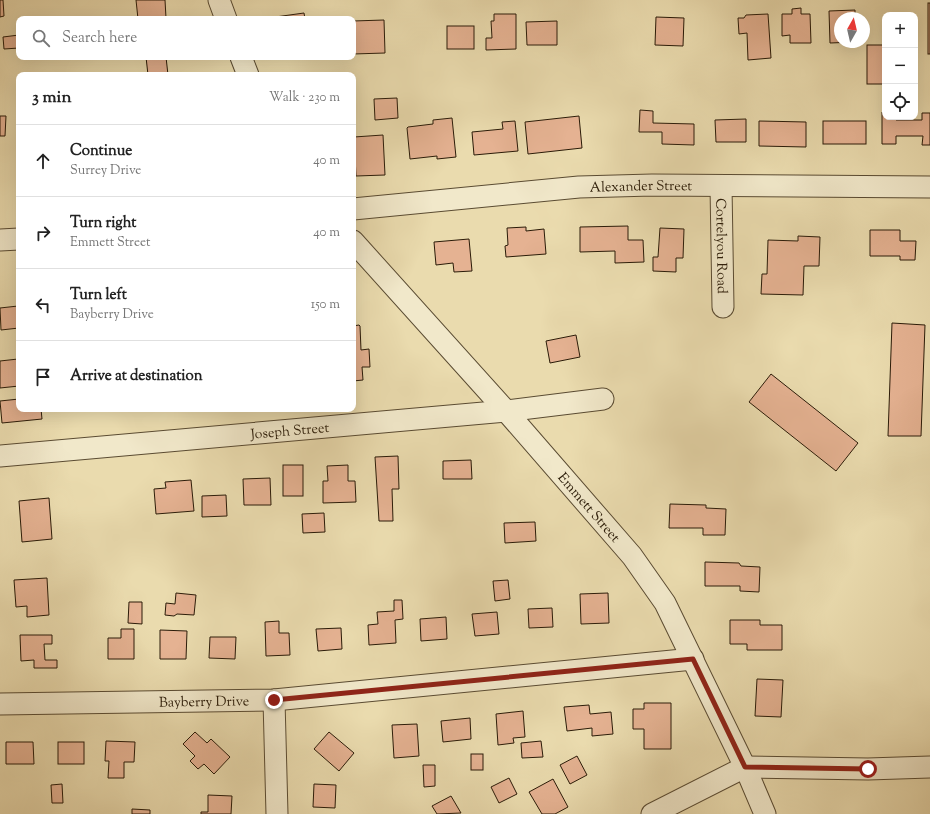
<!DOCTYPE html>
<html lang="en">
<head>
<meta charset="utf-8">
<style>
	:root { --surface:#fff; --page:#f6f6f6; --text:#222; --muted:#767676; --line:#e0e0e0 }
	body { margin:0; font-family:"Sorts Mill Goudy",serif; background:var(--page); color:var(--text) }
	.controls { position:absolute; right:12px; top:12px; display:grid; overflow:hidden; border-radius:8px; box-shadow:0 4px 16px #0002 }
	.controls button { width:36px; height:36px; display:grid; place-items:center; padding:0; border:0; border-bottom:1px solid var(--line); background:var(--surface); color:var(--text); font:20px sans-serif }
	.compass { position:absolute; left:834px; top:12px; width:36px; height:36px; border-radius:50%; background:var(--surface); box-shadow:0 4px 16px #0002; rotate:8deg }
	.stop { position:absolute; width:12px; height:12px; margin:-9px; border:3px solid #8f2418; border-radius:50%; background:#fff }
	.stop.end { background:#8f2418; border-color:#fff; box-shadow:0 1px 4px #0008 }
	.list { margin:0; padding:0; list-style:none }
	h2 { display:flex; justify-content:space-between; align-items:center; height:52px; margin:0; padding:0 16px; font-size:17px }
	h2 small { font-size:13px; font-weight:400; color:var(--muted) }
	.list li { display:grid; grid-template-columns:26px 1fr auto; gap:12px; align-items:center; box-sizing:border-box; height:72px; padding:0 16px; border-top:1px solid var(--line) }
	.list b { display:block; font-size:15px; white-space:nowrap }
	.list p { margin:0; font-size:13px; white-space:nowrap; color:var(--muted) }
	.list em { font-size:13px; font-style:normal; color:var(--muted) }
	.icon { flex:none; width:22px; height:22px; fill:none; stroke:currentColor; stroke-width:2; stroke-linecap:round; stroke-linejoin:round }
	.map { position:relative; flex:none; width:930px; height:814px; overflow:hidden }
	.search { position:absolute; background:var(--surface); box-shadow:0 4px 16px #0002; left:16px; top:16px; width:340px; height:44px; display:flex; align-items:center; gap:10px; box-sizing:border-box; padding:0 14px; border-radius:8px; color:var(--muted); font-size:15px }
	.panel { position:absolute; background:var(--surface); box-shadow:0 4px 16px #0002; left:16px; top:72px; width:340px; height:340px; border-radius:8px }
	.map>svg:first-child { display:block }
	.building { fill:#e5b292; stroke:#2a1b08 }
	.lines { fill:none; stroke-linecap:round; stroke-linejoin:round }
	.minor-casing { stroke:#5a4b32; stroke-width:23 }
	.minor { stroke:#f1e8ca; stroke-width:21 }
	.route { stroke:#8f2418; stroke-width:5 }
	.labels { text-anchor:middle; stroke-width:3.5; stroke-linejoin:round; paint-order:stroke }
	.street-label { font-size:14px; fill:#2a1b08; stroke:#f1e8ca }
</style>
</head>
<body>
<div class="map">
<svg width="930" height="814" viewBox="0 0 930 814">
	<rect width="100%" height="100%" fill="#eadbae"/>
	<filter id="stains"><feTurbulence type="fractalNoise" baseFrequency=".005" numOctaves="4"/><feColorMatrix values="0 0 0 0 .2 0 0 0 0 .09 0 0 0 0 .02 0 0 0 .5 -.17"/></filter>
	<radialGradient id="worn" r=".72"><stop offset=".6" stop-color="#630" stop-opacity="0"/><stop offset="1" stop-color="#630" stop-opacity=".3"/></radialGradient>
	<g class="building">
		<path d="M0 0H3L4 16 0 17Z"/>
		<path d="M136 0H165L166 18 138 19Z"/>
		<rect x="928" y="3" width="2" height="51"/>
		<path d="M801 8V14H810L811 43H790V35L782 36V14H792V9Z"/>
		<path d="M855 10V18H840V42H855L830 43 829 11Z"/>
		<path d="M304 13 305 19H269L268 18Z"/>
		<path d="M494 14H516V49L486 50V38H492L491 21H494Z"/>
		<path d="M768 14 771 58 748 60 747 33 739 34 738 18H744L746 15Z"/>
		<path d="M656 17 684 18 683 46 655 45Z"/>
		<path d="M384 20 385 53 353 54V21Z"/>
		<path d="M557 21V45H527L526 22Z"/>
		<rect x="447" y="26" width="27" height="23"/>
		<path d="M19 35V48L4 49 3 37Z"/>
		<rect x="867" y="45" width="18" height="39"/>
		<path d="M146 57H166L168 75H148Z"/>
		<path d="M397 98 398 118 375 120 374 99Z"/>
		<path d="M640 110 653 111V123L694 124V145L662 144V132H639Z"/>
		<path d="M882 112H885V117H896V120H922V113H930V145H922L923 136H896V144H882Z"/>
		<path d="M0 116H6L5 136H0Z"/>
		<path d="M579 116 582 148 528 154 525 122Z"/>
		<path d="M452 118 456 157 437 159V156L410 159 407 128 408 127 433 124V120Z"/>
		<path d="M746 119V142H716L715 120Z"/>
		<path d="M515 121 518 151 474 155 472 132 503 129 502 122Z"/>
		<path d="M759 121 806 122V147L759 146Z"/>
		<rect x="823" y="121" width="43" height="23"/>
		<path d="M383 135 385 175 356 176 354 137Z"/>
		<path d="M628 226V240H643L644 262 615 263V251L580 252V227Z"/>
		<path d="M526 227V231L544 229 546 254 506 257 505 246 508 245 507 228Z"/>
		<path d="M660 228 684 229 683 258H676V272L653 271V257H658Z"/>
		<path d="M870 230H900V241H916L915 260H900V256H870Z"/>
		<path d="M798 236 820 237 819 266H804L803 295 761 294 762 274H767L768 240 798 241Z"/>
		<path d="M469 239 472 271 454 272 453 263 436 265 434 242Z"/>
		<path d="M18 306 19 328 1 330 0 308Z"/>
		<path d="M892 323 925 325 921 436H888Z"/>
		<path d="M359 325 360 326 361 350 369 349 370 367H362L363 380 353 381V326Z"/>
		<path d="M576 335 580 357 550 363 546 341Z"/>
		<path d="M18 359 19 386 0 388V361Z"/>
		<path d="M771 374 858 443 836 471 749 402Z"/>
		<path d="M19 399V409H41L42 419 2 423 0 401Z"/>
		<path d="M398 456 399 489H392L393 521H379L375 457Z"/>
		<path d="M471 460 472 479H443V461Z"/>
		<rect x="283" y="465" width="20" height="31"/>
		<path d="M348 465V481H355L356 502 323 503V481H328L327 466Z"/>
		<path d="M270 478 271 505H244L243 479Z"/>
		<path d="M191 480 194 511 156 514 154 489 166 488 165 482Z"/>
		<path d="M226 495 227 516 202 517V496Z"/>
		<path d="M49 498 52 539 22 542 19 501Z"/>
		<path d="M670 504 706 505V508L726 509 725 535H703V528H669Z"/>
		<path d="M324 513 325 532 303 533 302 514Z"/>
		<path d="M535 522 536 541 505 543 504 523Z"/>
		<path d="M705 562 739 563 741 566 760 567 759 592 740 591V586H705Z"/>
		<path d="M47 578 49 615 27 617V606L16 607 14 580Z"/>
		<path d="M508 580 510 599 495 601 493 581Z"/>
		<path d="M176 593 196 595 194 615 177 614 174 616 165 615 166 603 175 604Z"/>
		<path d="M608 593 609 623 581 624 580 594Z"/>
		<path d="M394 600H402L403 619 395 620 396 643 369 645 368 625 378 624 377 612 394 611Z"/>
		<path d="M129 602H142V624L128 623Z"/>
		<path d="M552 608 553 627 529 628 528 609Z"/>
		<path d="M497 612 499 634 475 636 472 614Z"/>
		<path d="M446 617 447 639 421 641 420 619Z"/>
		<path d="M730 620H760V625H782V650H747V644H730Z"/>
		<path d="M279 621V633H289L290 655 266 656 265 622Z"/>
		<path d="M341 628 342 649 318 651 316 629Z"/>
		<path d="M121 629H134V659H108V638H121Z"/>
		<path d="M160 630 187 631 186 659H160Z"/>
		<path d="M20 635H52V644H44L45 660H57V668H34V660L21 661Z"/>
		<path d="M210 637H236L235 659 209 658Z"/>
		<path d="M757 679 783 680 781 717 755 716Z"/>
		<path d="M644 703H671V749H644V729H633V709H644Z"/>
		<path d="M589 705 590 714 611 712 613 734 592 736V728L567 731 564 707Z"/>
		<path d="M523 711 525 737 513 738 514 743 498 745 496 714Z"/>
		<path d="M470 718 471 739 443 742 441 721Z"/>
		<path d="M417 724 419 756 394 758 392 725Z"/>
		<path d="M195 732 207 743 211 739 230 757 214 774 204 764 198 769 190 761 195 756 183 744Z"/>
		<path d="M329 732 354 753 339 771 314 749Z"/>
		<path d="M106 741 135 742 134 762H124V778H108L109 761H105Z"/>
		<path d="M541 741 543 757 522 758 521 743Z"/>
		<path d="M6 742H33L34 764H6Z"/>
		<rect x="58" y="742" width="26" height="22"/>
		<rect x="471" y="754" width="12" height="16"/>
		<path d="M577 756 587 775 570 784 560 765Z"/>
		<path d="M423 765H435V786L424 787Z"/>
		<path d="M509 778 517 794 499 803 491 787Z"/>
		<path d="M553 779 568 807 555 814H542L529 792Z"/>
		<path d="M62 784 63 803H52L51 785Z"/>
		<path d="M314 784 336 785 335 808 313 807Z"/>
		<path d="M208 795 232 796 231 814H201V812H208Z"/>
		<path d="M451 796 461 813 437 814 432 806Z"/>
		<path d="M132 809 150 810V814H132Z"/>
	</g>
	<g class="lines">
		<g class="minor-casing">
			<g id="minor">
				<path d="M219 0 226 19"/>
				<path d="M241 57 248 75"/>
				<path id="s1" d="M721 186 723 307"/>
				<path id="s2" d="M353 209 579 187 652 185 930 187"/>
				<path d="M0 240 19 239"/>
				<path id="s3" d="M353 241 506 411 632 556 665 603 745 767 765 814"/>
				<path id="s4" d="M0 456 506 411 603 399"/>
				<path d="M274 700 277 814"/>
				<path id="s5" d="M0 704 274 700 693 659"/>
				<path d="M652 814 745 767 868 769 930 767"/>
			</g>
		</g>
		<use href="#minor" class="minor"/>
	</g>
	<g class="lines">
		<path class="route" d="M274 700 693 659 745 767 868 769"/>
	</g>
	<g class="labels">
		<g class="street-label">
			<text dy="5" stroke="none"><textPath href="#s2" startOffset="289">Alexander Street</textPath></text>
			<text dy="5" stroke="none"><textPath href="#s1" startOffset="60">Cortelyou Road</textPath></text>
			<text dy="5" stroke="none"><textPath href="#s4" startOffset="291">Joseph Street</textPath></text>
			<text dy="5" stroke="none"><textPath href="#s3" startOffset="356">Emmett Street</textPath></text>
			<text dy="5" stroke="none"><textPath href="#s5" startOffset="204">Bayberry Drive</textPath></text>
		</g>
	</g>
	<rect width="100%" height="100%" filter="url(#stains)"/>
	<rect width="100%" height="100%" fill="url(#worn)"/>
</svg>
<div class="controls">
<button>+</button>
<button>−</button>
<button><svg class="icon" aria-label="locate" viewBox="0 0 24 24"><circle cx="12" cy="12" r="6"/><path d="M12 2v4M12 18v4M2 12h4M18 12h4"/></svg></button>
</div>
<svg class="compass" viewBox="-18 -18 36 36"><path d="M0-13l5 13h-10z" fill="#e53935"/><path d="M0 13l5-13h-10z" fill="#767676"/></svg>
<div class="stop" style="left:868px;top:769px"></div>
<div class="stop end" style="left:274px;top:700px"></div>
<div class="search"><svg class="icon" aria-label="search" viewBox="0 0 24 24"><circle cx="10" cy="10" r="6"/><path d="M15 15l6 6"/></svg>Search here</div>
<section class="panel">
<h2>3 min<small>Walk · 230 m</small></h2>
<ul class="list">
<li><svg class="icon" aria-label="ahead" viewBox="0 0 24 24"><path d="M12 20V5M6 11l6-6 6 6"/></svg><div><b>Continue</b><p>Surrey Drive</p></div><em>40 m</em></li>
<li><svg class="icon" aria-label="right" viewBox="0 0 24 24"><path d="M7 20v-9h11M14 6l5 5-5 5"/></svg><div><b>Turn right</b><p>Emmett Street</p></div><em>40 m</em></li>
<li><svg class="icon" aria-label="left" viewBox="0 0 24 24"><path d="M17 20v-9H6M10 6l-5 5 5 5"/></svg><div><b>Turn left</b><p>Bayberry Drive</p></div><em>150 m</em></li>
<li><svg class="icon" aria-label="arrive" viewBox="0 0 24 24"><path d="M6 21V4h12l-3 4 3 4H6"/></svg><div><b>Arrive at destination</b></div></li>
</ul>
</section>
</div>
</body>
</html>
